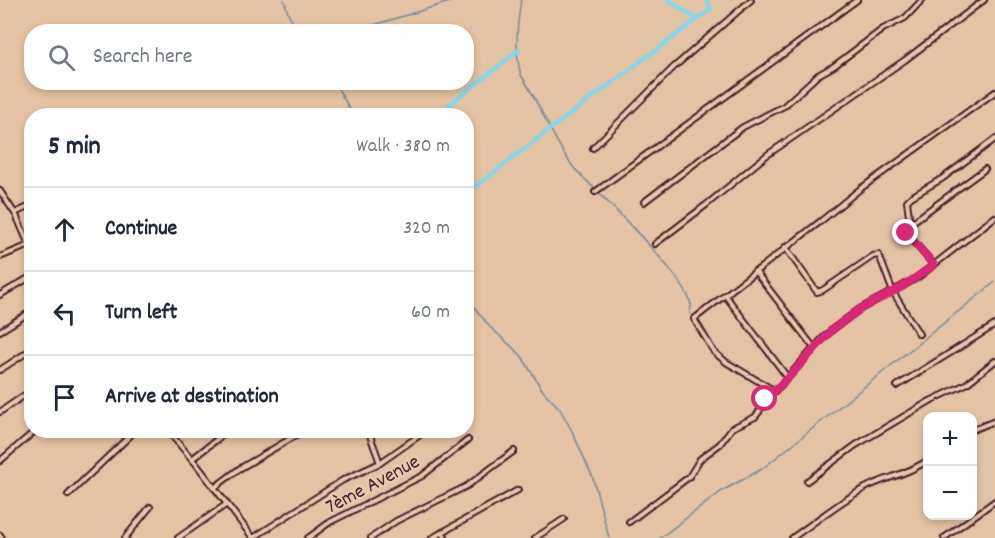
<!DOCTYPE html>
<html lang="en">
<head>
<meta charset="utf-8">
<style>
	:root { --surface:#fff; --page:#f2f2f3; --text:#1f2937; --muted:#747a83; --line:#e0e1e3 }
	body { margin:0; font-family:Dekko,sans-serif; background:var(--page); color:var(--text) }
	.controls { position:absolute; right:18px; bottom:18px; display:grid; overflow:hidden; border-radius:12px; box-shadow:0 3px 9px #0003 }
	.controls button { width:54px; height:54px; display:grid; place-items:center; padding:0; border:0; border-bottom:2px solid var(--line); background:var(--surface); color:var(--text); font:30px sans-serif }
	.stop { position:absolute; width:18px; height:18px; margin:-14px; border:4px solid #db2777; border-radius:50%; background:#fff }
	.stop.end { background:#db2777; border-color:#fff; box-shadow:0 2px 6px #0008 }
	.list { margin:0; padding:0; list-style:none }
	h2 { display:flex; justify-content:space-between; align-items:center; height:78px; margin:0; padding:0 24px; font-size:26px }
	h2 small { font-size:20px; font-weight:400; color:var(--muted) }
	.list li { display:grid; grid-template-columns:39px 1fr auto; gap:18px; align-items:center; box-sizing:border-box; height:84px; padding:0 24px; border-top:2px solid var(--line) }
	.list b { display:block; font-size:22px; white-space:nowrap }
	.list em { font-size:20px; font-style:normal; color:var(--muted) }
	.icon { flex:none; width:33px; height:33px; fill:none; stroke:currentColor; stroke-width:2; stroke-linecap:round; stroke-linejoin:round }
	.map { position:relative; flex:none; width:995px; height:538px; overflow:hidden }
	.search { position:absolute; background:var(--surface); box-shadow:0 3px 9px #0003; left:24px; top:24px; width:450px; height:66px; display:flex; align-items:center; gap:15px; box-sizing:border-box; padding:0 21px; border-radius:24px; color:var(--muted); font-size:22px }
	.panel { position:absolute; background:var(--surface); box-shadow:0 3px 9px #0003; left:24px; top:108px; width:450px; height:330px; border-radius:24px }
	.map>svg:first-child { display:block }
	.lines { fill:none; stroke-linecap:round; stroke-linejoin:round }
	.stream { stroke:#6f8c9c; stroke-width:1.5 }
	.canal { stroke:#88d4e8; stroke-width:4.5 }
	.minor-casing { stroke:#4a1f2b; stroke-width:8 }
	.minor { stroke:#e4caac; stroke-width:4 }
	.route { stroke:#db2777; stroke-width:8 }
	.labels { text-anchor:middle; stroke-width:5; stroke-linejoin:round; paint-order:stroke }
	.street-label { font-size:21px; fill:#4a1f2b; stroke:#e4caac }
</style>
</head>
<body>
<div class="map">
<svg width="995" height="538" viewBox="0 0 995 538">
	<rect width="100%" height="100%" fill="#e3c3a4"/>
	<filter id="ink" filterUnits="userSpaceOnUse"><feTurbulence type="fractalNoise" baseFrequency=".0167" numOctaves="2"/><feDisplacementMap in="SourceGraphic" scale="12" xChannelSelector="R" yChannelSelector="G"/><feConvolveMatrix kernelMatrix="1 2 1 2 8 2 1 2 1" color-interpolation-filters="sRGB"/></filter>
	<g filter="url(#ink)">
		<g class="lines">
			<g class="stream">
				<path d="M284 0 288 13 298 32"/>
				<path d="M521 0C517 24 514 52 521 75 541 105 552 140 574 168 597 192 688 278 691 305 691 306 690 313 690 314"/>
				<path d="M351 32 456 0"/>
				<path d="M334 82 354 116"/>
				<path d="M466 297 490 327 521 355 543 391 560 409 572 431 593 478 609 538"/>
				<path d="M944 354 963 343"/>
				<path d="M660 538 722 491 762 469 995 282"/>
			</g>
			<g class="canal">
				<path d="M668 0 697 19"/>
				<path d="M435 116 519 50"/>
				<path d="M466 194 550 129 711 9 706 0"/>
			</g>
			<g class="minor-casing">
				<g id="minor">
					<path d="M593 148 674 67 751 0"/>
					<path d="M0 191 16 215 32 252"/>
					<path d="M595 192 857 0"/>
					<path d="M644 202 743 127 784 106 818 75 834 66 883 29 905 18 922 0"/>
					<path d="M15 213 32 205"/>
					<path d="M910 224 985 169"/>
					<path d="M655 244 706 205 767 155 905 60 984 0"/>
					<path d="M785 247 817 292 823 290 873 256 879 255 893 292 919 334"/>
					<path d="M0 257 32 244"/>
					<path d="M934 265 906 233 905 227 910 224 907 201 911 197 943 178 995 139"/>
					<path d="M755 271 814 348"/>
					<path d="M0 295 32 276"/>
					<path d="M725 295 788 378"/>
					<path d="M0 331 32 311"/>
					<path d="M0 370 32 349"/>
					<path d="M897 386 995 325"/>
					<path d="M775 391 726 362 714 352 694 319 821 221 860 189 995 92"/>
					<path d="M0 412 32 390"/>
					<path d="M167 430 197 465 253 538"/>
					<path d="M972 430 995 421"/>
					<path d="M192 459 229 430"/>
					<path d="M0 461 36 430"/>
					<path d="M380 463 427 430"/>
					<path d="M807 481 856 445 930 401 966 384 995 361"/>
					<path d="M214 488 239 469 305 430"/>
					<path d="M68 495 136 430"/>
					<path d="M629 522 689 477 700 459 720 444 732 428 755 417 759 412 765 399 781 385 823 338 833 329 860 309 917 278 995 217"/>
					<path d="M442 532 446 538"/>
					<path d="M0 535 2 538"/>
					<path d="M125 538 150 507"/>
					<path d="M178 538 227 504"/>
					<path d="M253 538 343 480 380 463 368 430"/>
					<path d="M308 538 330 522 422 476 468 440"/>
					<path d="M371 538 396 521 467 486 514 451"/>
					<path d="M432 538 518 490"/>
					<path d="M535 538 564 519"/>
					<path d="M792 538C817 521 840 501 867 487 887 477 909 474 928 460"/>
					<path d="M944 538 995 501"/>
				</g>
			</g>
			<use href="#minor" class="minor"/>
		</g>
	</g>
	<g class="lines" filter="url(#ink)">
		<path class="route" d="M765 399 788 378 833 329 860 309 902 287 934 265 906 233"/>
	</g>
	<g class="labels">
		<g class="street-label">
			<text transform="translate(372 483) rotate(-28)" y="7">7ème Avenue</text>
		</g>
	</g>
</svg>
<div class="controls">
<button>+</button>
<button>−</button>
</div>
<div class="stop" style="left:765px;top:399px"></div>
<div class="stop end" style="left:906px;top:233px"></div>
<div class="search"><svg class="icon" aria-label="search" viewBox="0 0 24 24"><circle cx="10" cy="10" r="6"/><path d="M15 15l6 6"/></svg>Search here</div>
<section class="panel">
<h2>5 min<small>Walk · 380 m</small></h2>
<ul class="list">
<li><svg class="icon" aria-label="ahead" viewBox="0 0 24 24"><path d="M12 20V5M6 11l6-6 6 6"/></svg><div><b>Continue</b></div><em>320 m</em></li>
<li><svg class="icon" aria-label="left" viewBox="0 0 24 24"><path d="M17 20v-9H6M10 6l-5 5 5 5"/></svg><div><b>Turn left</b></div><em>60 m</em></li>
<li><svg class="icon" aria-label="arrive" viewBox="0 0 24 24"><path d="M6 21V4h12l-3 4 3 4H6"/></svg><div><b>Arrive at destination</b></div></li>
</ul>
</section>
</div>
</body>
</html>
